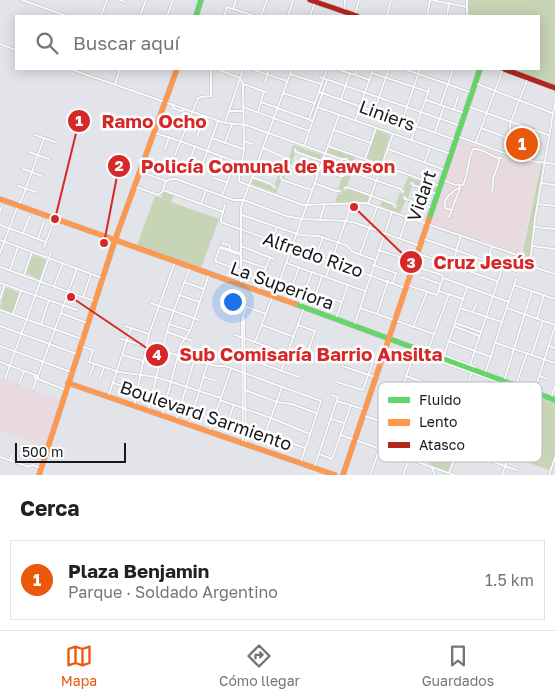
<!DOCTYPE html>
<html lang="es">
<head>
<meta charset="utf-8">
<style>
	:root { --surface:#fff; --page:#f6f6f6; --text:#202124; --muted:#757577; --line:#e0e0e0; --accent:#ea580c }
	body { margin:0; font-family:"Golos Text",sans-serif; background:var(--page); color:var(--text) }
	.scale { position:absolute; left:15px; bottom:12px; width:111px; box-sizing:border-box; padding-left:5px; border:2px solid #17181b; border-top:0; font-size:14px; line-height:18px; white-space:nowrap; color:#17181b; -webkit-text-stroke:4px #fff; paint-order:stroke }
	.you { position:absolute; left:232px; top:301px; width:18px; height:18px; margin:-12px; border:4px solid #fff; border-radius:50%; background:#1a73e8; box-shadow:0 0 0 8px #1a73e833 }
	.badge { display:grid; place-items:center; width:32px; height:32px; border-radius:50%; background:var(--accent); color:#fff; font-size:16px; font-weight:700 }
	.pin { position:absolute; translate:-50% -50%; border:2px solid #fff; box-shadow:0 1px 5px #0006 }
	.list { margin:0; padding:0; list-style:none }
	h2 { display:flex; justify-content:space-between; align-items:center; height:65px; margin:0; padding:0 20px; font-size:21px }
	h2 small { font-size:16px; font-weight:400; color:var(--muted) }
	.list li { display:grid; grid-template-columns:32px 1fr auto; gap:15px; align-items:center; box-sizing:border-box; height:80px; margin:0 10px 10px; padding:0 10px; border:1px solid var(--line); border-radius:0px }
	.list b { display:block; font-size:19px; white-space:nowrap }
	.list p { margin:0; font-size:16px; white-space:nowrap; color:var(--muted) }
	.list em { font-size:16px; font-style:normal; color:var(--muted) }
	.icon { flex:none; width:28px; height:28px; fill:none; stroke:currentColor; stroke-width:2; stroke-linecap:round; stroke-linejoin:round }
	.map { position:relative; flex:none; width:555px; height:475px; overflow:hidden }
	.search { position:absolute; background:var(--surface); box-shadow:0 2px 12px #0003; left:15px; right:15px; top:15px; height:55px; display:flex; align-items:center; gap:12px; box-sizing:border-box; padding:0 18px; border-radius:0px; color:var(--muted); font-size:19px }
	.sheet { height:155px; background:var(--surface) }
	nav { display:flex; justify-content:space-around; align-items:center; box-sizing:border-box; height:70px; border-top:1px solid var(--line); background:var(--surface); font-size:14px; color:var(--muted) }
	nav a { display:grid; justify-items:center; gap:2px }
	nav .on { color:var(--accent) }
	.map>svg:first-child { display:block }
	.industrial { fill:#e8dade }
	.green { fill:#c8d4b6 }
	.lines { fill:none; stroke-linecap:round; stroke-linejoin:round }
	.street-casing { stroke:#bcbec1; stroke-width:3 }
	.fast-casing { stroke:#bcbec1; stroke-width:6 }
	.slow-casing { stroke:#bcbec1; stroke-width:6 }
	.jam-casing { stroke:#bcbec1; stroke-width:6 }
	.street { stroke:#fbfbfc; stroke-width:2 }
	.fast { stroke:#63d668; stroke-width:5 }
	.slow { stroke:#ff974d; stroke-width:5 }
	.jam { stroke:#b3261e; stroke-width:5 }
	.labels { text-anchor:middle; stroke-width:5; stroke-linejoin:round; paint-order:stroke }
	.street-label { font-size:18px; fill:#17181b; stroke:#fff }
	.key { fill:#fff; stroke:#b9babb; stroke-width:1 }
	.key-label { font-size:14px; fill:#17181b }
	.leader { fill:none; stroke:#d62828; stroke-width:2 }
	.callout-dot { fill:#d62828; stroke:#fff; stroke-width:2 }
	.mark-label { font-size:15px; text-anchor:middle; font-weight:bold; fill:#fff }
	.callout-label { font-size:19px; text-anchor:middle; font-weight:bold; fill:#d62828; stroke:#fff; stroke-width:5; stroke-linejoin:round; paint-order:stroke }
</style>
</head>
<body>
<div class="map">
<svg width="555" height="475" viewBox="0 0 555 475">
	<rect width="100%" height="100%" fill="#e2e4e9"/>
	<g class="industrial">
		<path d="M459 140 526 163 540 164 521 255 430 224Z"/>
		<path d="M0 378 60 400 45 447 0 431Z"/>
	</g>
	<g class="green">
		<path d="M468 0H555V86L510 69H539V16H469Z"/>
		<path d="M377 130 390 135 381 163 367 158Z"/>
		<path d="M293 145 322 155 321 159 320 160 300 152 298 149 295 148 293 150 295 154 291 165 289 162 286 164V166L288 167 284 179 282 176 279 177V179L281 181 276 193 252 184 253 180H254L271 186 274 190 276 189 277 187 275 184 279 173 281 176 284 175V172L282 170 286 159 288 162 291 160 289 157Z"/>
		<path d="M330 148 355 157 350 170 346 171 347 174 350 175 351 174 347 186H344L343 188 345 191 349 189 368 196 369 197 367 201 335 202 338 194H341L342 192 341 189H338L342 178H344L346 176 344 173 341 174 345 162H348L349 160 347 157 343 159 328 153 327 152Z"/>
		<path d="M541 164 543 165 536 207 529 262 524 261 525 257 522 256Z"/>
		<path d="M408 177 436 187V191L435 192 416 185 414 182 412 181 409 183 410 185 412 186 408 198 405 195 402 197 403 199 405 201 400 213 380 206 382 201 392 205 394 209 397 208 398 205 396 203 400 192 402 194 405 193V190L403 189Z"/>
		<path d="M165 192 173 195 171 202 219 219 201 268 137 245 155 196 161 198 162 194Z"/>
		<path d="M33 255H34L46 260 40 278 38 279 26 273Z"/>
		<path d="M5 288 10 289 19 293 12 312H11L0 308Z"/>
		<path d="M543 399 555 403V453L549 470 521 460Z"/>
		<path d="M435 444 455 450 452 461 447 472 428 463Z"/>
	</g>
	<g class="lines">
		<g class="street-casing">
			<g id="street">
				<path d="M22 0 67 16"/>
				<path d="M120 0 125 2"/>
				<path d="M431 0 467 7"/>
				<path d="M467 0V16"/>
				<path d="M233 9 236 0"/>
				<path d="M344 12 345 0"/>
				<path d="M355 15 359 0"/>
				<path d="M101 16 107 0"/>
				<path d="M140 16 146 0"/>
				<path d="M167 16 173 0"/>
				<path d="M224 16 227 7 255 16"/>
				<path d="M261 16 267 0"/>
				<path d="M288 16 293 0"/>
				<path d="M310 16 315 2"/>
				<path d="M387 16 391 0"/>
				<path d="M427 16 430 0"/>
				<path d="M447 16 449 3"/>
				<path d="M0 44 16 50"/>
				<path d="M70 69 225 123 246 125 341 159H347"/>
				<path d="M217 69 240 78"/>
				<path d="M251 69 287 81"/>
				<path d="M337 69 370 80"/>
				<path d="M404 69 470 92"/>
				<path d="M372 73 429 92"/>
				<path d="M290 74 321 84"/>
				<path d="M355 75 357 69"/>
				<path d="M320 77 461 126"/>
				<path d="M240 78 243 84 244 149C243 160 239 169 239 181L240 182 303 205 366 203 520 256 525 264 555 274"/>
				<path d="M265 82 269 69"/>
				<path d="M475 83 552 113"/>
				<path d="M115 84 120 69"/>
				<path d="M243 84 266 92"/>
				<path d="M319 92 456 140"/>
				<path d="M283 93 314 103"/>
				<path d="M341 99 350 73"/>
				<path d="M426 100 464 113"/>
				<path d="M261 102 313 121"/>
				<path d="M172 104 173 108 181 111 184 110"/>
				<path d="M441 104 453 69"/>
				<path d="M467 106 548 135"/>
				<path d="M243 107 309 131"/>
				<path d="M317 107 451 154"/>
				<path d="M454 109 458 97"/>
				<path d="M229 111H243"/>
				<path d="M374 111 389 69"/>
				<path d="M258 112 264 91"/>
				<path d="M309 119 327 69"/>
				<path d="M355 121 373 69"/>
				<path d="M402 121 420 69"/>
				<path d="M225 123 243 69"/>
				<path d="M481 128 511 139"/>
				<path d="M334 130 371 143"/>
				<path d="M435 132 444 106"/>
				<path d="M155 133 180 141 240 163"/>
				<path d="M35 135 55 142"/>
				<path d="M457 136 524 160 555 164"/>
				<path d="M197 137 204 116"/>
				<path d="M212 138 243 149"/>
				<path d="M244 141 253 144"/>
				<path d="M411 141 430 87"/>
				<path d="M476 142 503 69"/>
				<path d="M225 143 232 124"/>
				<path d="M304 146 327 80"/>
				<path d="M328 146 440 186"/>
				<path d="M263 148 288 159"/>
				<path d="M295 149 296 152 322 161"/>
				<path d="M388 149 445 170"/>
				<path d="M165 150 169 137"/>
				<path d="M29 152 49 159"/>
				<path d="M175 155 198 98 201 97 211 96V69"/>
				<path d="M513 156 514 147 510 134V124L528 78"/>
				<path d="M191 158 195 146"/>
				<path d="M365 159 376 128"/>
				<path d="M425 161 430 147"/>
				<path d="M203 163 218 121"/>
				<path d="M257 163 279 171 281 173"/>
				<path d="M288 164 290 166 317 175"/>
				<path d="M218 167 222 156"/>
				<path d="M23 169 42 176"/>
				<path d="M320 169 340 176H343"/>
				<path d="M141 172 166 181 171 179H176L233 200H244L286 216 302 219 347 221 356 223 420 246"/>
				<path d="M349 172H351L401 189 403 192"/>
				<path d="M253 177 269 183 275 187"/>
				<path d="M281 177 282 180 312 190"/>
				<path d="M213 178 227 182"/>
				<path d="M444 180C449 183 457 186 463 185 469 173 467 160 473 149 486 148 490 158 501 158"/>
				<path d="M314 183 336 191H340"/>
				<path d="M412 183 413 185 437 194"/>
				<path d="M541 183 555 185"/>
				<path d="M18 186 36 192"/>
				<path d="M136 187 158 195 162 192 166 181"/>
				<path d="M345 188 347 187 394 204 395 207"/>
				<path d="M163 190 223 212"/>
				<path d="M492 192C493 187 493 184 493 179 495 172 499 166 499 159"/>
				<path d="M222 196 235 161"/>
				<path d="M405 197V199L432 208"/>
				<path d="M201 203 206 190"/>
				<path d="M368 204 393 134"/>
				<path d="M538 204 555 206"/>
				<path d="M225 205 221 219V222L223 223 405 288"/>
				<path d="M451 210 445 208C443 198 452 192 460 187"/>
				<path d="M0 212 2 206"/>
				<path d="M242 215 300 235 318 236 346 245 353 252 375 260"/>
				<path d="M449 217 460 188"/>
				<path d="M320 219 325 204"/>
				<path d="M0 225 46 242"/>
				<path d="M535 227 555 229"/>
				<path d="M23 233 30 216"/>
				<path d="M400 238 407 217"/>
				<path d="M38 239 44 221"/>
				<path d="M424 239 516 271 519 269 522 261"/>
				<path d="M0 240 102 278"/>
				<path d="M272 241 277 227"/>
				<path d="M222 243 230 245V249"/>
				<path d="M241 246 274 259"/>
				<path d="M532 246 555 249"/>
				<path d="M220 247 215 261 241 271"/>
				<path d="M220 247 221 248 241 255"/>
				<path d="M220 247 241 253"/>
				<path d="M44 248 54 220"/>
				<path d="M378 250 400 257"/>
				<path d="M456 250 461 236"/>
				<path d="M0 253 18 205 22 199 44 138"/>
				<path d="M360 254 377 207"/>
				<path d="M419 254 497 281"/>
				<path d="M316 256 323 237"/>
				<path d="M242 260 266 268"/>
				<path d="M487 260 492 247"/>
				<path d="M286 263 365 291"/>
				<path d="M452 264 457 250"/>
				<path d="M373 265 396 273 393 283"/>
				<path d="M530 265 535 219 555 102"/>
				<path d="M0 267 94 301"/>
				<path d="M10 270 18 247"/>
				<path d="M241 272 262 280"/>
				<path d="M24 275 32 252"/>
				<path d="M326 277 352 203"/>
				<path d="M421 277 440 284"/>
				<path d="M443 278 509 302"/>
				<path d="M184 282 204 289"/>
				<path d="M0 283 77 310"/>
				<path d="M241 283V207L292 69"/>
				<path d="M407 285 437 295 443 277 442 275 423 269"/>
				<path d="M514 285 555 299"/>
				<path d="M54 286 63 263"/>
				<path d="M292 287 299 267"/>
				<path d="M258 290 270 257"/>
				<path d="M439 291 463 299"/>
				<path d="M305 292 279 283 339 115"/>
				<path d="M316 294 322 276"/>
				<path d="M179 295 200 302"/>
				<path d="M83 297 91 274"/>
				<path d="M330 298 342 302"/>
				<path d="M0 299 5 285"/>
				<path d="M151 303 199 320"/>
				<path d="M300 305 312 272"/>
				<path d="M360 308 434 334"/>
				<path d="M460 308 502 322"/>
				<path d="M507 308 555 325"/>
				<path d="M0 310 82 339"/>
				<path d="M473 312 477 302"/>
				<path d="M61 313 87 323"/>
				<path d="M13 314 21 291"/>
				<path d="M377 314 388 281"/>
				<path d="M243 316 244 317 246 445"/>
				<path d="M336 318 348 285"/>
				<path d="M537 319 544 295"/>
				<path d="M455 323 481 332"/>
				<path d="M41 324 49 300"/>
				<path d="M169 324 190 331"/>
				<path d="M262 325 294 337"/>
				<path d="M0 326 77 354"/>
				<path d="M125 326 149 334"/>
				<path d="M354 326 392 212"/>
				<path d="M454 326 479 336"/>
				<path d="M413 327 427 292"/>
				<path d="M167 332 193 341"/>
				<path d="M235 335 305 360 315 331 298 325"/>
				<path d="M121 339 208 364 216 366H225L321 401 301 462"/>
				<path d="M448 341 491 357"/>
				<path d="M255 342 272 298"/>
				<path d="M496 343 555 363"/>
				<path d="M0 346 71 372"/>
				<path d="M80 346 93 350 89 362 119 372 156 377 221 398"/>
				<path d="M549 346 555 348"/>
				<path d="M429 350 475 367"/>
				<path d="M229 352 241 356"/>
				<path d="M414 352 542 398"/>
				<path d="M427 353 449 294"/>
				<path d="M532 354 543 321"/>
				<path d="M122 355 144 361"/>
				<path d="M246 358 299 377"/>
				<path d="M443 358 467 287"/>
				<path d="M0 362 35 375"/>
				<path d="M342 366 375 377"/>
				<path d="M469 368 503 266"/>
				<path d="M281 371 304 308"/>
				<path d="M485 374 516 279"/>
				<path d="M36 375 38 377 36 379 34 377Z"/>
				<path d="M90 375 94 364"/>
				<path d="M38 376 77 268"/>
				<path d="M406 376 523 417"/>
				<path d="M539 376 548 379"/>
				<path d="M204 377 217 381"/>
				<path d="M5 379 51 252"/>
				<path d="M38 379 66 390"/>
				<path d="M100 379 104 367"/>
				<path d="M504 381 532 291"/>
				<path d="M337 382 363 390 373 361 348 351"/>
				<path d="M113 383 125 387 137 389"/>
				<path d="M19 384 24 371"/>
				<path d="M516 385 527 353"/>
				<path d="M33 389 36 380"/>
				<path d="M245 390 277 402 292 404 316 413"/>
				<path d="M534 392 555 326"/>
				<path d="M108 397 131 328"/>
				<path d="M551 398 555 386"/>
				<path d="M220 400 271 418 310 434"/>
				<path d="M398 400 514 441"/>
				<path d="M337 401 363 409"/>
				<path d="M234 404 228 422 243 428"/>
				<path d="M134 406 149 334 175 262"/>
				<path d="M148 411 169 324 190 267"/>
				<path d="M194 412 208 417"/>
				<path d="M162 416 181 344 190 331 209 274"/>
				<path d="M365 416 516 470"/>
				<path d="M331 419 344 423"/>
				<path d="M176 421 194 361"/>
				<path d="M189 425 210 355"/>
				<path d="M246 427 305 448"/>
				<path d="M209 432 231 369"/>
				<path d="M265 434 282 387"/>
				<path d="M341 435 454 475"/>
				<path d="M443 442 446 441 449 437 472 372"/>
				<path d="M243 443 242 318 246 309 247 307 266 314"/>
				<path d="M319 454 332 459 351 405"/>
				<path d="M0 457 29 467 32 465 41 468"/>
				<path d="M10 460 13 454"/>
				<path d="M424 464 433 441"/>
				<path d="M314 468 338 397 332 395"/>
				<path d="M432 468 435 475"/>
				<path d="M449 473 458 450"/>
				<path d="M370 475 416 349"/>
				<path d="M403 475 409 459"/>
				<path d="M502 475 531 393"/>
				<path d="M549 475 555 458"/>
			</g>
		</g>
		<g class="fast-casing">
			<g id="fast">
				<path d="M196 16 201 0"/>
				<path d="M429 219 480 69"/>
				<path d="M295 304 555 400"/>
			</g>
		</g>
		<g class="slow-casing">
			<g id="slow">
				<path d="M0 199 295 304"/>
				<path d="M68 383 335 475"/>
				<path d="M39 475 115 240 177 69"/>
				<path d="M343 475 429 219"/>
			</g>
		</g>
		<g class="jam-casing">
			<g id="jam">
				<path d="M310 0 357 16"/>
				<path d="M504 69 555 88"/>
			</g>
		</g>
		<use href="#street" class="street"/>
		<use href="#fast" class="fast"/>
		<use href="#slow" class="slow"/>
		<use href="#jam" class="jam"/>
	</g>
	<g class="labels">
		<g class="street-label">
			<text transform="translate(387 116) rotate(20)" y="6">Liniers</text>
			<text transform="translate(422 196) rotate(-71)" y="6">Vidart</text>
			<text transform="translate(313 255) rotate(19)" y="6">Alfredo Rizo</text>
			<text transform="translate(282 286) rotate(20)" y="6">La Superiora</text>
			<text transform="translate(206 416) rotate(19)" y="6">Boulevard Sarmiento</text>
		</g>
	</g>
	<rect x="378" y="382" width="164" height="80" rx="8" class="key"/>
	<rect x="388" y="397" width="22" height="6" fill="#63d668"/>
	<rect x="388" y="419" width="22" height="7" fill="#ff974d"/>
	<rect x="388" y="442" width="22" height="6" fill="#b3261e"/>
	<g class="key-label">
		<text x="419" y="405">Fluido</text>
		<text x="419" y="427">Lento</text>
		<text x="419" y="450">Atasco</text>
	</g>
	<path class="leader" d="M55 219L79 121M104 243L119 166M354 207L411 262M71 297L157 355"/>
	<g class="callout-dot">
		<circle cx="55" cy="219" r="5"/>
		<circle cx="104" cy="243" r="5"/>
		<circle cx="354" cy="207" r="5"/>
		<circle cx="71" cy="297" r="5"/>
		<circle cx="79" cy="121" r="12"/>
		<circle cx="119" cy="166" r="12"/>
		<circle cx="411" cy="262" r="12"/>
		<circle cx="157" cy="355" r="12"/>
	</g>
	<g class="mark-label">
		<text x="79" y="126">1</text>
		<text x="119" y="171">2</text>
		<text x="411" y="268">3</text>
		<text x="157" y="360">4</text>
	</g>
	<g class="callout-label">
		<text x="154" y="128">Ramo Ocho</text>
		<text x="268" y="173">Policía Comunal de Rawson</text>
		<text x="484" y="269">Cruz Jesús</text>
		<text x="311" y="361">Sub Comisaría Barrio Ansilta</text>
	</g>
</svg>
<div class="scale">500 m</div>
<div class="you"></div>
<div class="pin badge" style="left:522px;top:144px">1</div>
<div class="search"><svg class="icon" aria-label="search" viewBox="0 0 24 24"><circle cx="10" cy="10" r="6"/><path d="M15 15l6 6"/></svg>Buscar aquí</div>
</div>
<section class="sheet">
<h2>Cerca<small></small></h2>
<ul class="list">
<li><span class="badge">1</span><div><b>Plaza Benjamin</b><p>Parque · Soldado Argentino</p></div><em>1.5 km</em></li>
</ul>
</section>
<nav>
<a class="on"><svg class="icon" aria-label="map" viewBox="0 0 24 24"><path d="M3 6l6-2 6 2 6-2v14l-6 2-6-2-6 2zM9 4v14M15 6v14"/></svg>Mapa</a>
<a><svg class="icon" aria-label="directions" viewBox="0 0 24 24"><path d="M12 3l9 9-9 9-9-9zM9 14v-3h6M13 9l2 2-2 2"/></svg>Cómo llegar</a>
<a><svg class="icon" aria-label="saved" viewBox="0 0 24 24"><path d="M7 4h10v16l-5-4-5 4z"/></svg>Guardados</a>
</nav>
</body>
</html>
